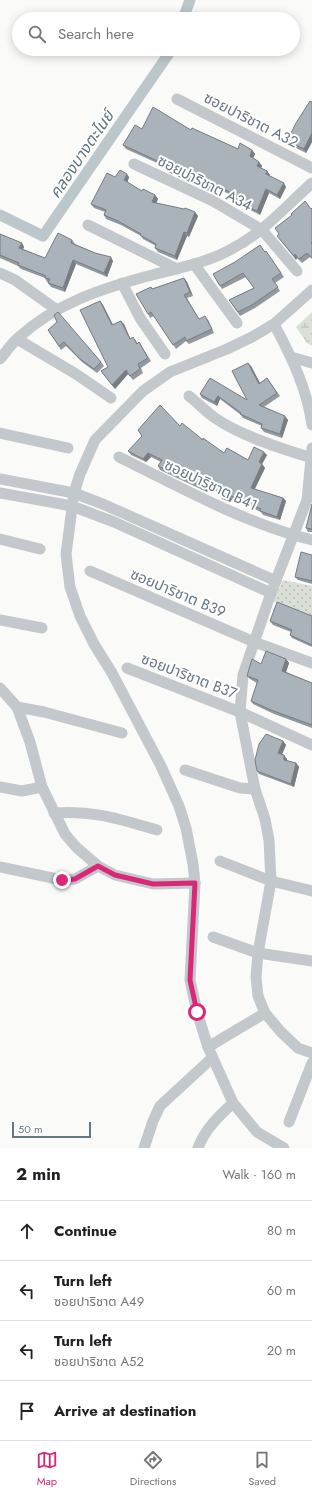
<!DOCTYPE html>
<html lang="en">
<head>
<meta charset="utf-8">
<style>
	:root { --surface:#fff; --page:#f6f6f6; --text:#202124; --muted:#757577; --line:#e0e0e0; --accent:#db2777 }
	body { margin:0; font-family:Jost,"Noto Sans Thai",sans-serif; background:var(--page); color:var(--text) }
	.scale { position:absolute; left:12px; bottom:10px; width:79px; box-sizing:border-box; padding-left:4px; border:2px solid #657683; border-top:0; font-size:11px; line-height:14px; white-space:nowrap; color:#657683; -webkit-text-stroke:3px #fff; paint-order:stroke }
	.stop { position:absolute; width:12px; height:12px; margin:-9px; border:3px solid #db2777; border-radius:50%; background:#fff }
	.stop.end { background:#db2777; border-color:#fff; box-shadow:0 1px 4px #0008 }
	.list { margin:0; padding:0; list-style:none }
	h2 { display:flex; justify-content:space-between; align-items:center; height:52px; margin:0; padding:0 16px; font-size:17px }
	h2 small { font-size:13px; font-weight:400; color:var(--muted) }
	.list li { display:grid; grid-template-columns:26px 1fr auto; gap:12px; align-items:center; box-sizing:border-box; height:60px; padding:0 16px; border-top:1px solid var(--line) }
	.list b { display:block; font-size:15px; white-space:nowrap }
	.list p { margin:0; font-size:13px; white-space:nowrap; color:var(--muted) }
	.list em { font-size:13px; font-style:normal; color:var(--muted) }
	.icon { flex:none; width:22px; height:22px; fill:none; stroke:currentColor; stroke-width:2; stroke-linecap:round; stroke-linejoin:round }
	.map { position:relative; flex:none; width:312px; height:1148px; overflow:hidden }
	.search { position:absolute; background:var(--surface); box-shadow:0 2px 10px #0003; left:12px; right:12px; top:12px; height:44px; display:flex; align-items:center; gap:10px; box-sizing:border-box; padding:0 14px; border-radius:22px; color:var(--muted); font-size:15px }
	.sheet { height:292px; background:var(--surface) }
	nav { display:flex; justify-content:space-around; align-items:center; box-sizing:border-box; height:56px; border-top:1px solid var(--line); background:var(--surface); font-size:11px; color:var(--muted) }
	nav a { display:grid; justify-items:center; gap:2px }
	nav .on { color:var(--accent) }
	.map>svg:first-child { display:block }
	.wetland { fill:url(#wetland-marsh) }
	.park { fill:url(#park-dots) }
	.lines { fill:none; stroke-linecap:round; stroke-linejoin:round }
	.canal { stroke:#bbc7cb; stroke-width:11 }
	.minor { stroke:#c3c8cc; stroke-width:11 }
	.wall { fill:#929a9f }
	.shaded-wall { fill:#777d82 }
	.building { fill:#aab3b9; stroke:#777d82 }
	.route { stroke:#db2777; stroke-width:5 }
	.labels { text-anchor:middle; stroke-width:4; stroke-linejoin:round; paint-order:stroke }
	.street-label { font-size:15px; fill:#657683; stroke:#fff }
	.water-label { font-size:16px; font-style:italic; fill:#60757c; stroke:#fff }
</style>
</head>
<body>
<div class="map">
<svg width="312" height="1148" viewBox="0 0 312 1148">
	<defs>
		<pattern id="wetland-marsh" width="20" height="14" patternUnits="userSpaceOnUse"><rect width="20" height="14" fill="#dadfd7"/><path d="M1 5h8M5 5V1M11 12h8M15 12V8" fill="none" stroke="#b4b9b4"/></pattern>
		<pattern id="park-dots" width="8" height="8" patternUnits="userSpaceOnUse"><rect width="8" height="8" fill="#dadfd7"/><path d="M2 2h.1M6 6h.1" fill="none" stroke="#b4b9b4" stroke-width="1.8" stroke-linecap="round"/></pattern>
	</defs>
	<rect width="100%" height="100%" fill="#fafaf8"/>
	<path class="wetland" d="M312 312V346L307 343 296 327Z"/>
	<path class="park" d="M283 580 312 586V617L273 601Z"/>
	<g class="lines">
		<g class="canal">
			<path d="M183 19 190 0"/>
			<path d="M0 215 43 236 172 49"/>
		</g>
		<g class="minor">
			<path d="M177 99 312 168"/>
			<path d="M134 164 213 201 262 230 297 271"/>
			<path d="M88 225 177 269"/>
			<path d="M194 264 237 323"/>
			<path d="M0 273 15 280 57 310"/>
			<path d="M122 283 140 318 165 354"/>
			<path d="M274 324C291 356 307 388 312 425"/>
			<path d="M17 339 76 374 111 398"/>
			<path d="M291 357 312 363"/>
			<path d="M0 359C6 352 11 344 18 338 56 303 103 288 152 275 180 268 210 262 235 247 265 231 287 205 312 183"/>
			<path d="M189 396C198 403 206 412 215 418 241 436 282 449 312 458"/>
			<path d="M0 433 68 448"/>
			<path d="M312 448 307 500 271 593 243 675 240 712 255 789 265 819 269 840 271 881 258 953 256 977 258 996 265 1013 281 1032 298 1048 312 1053"/>
			<path d="M119 457C182 488 244 523 312 540"/>
			<path d="M0 479 74 493 105 505 276 581"/>
			<path d="M0 493 72 506 114 522 271 593"/>
			<path d="M0 539 40 549"/>
			<path d="M90 571 254 642 312 663"/>
			<path d="M0 620 42 628"/>
			<path d="M127 668 240 712 312 745"/>
			<path d="M0 688 17 707 30 742 42 787 65 834 76 847 98 866 115 875 153 884 195 883"/>
			<path d="M17 707 44 712 122 733"/>
			<path d="M185 770 240 788 255 789"/>
			<path d="M0 787 22 791 42 787"/>
			<path d="M54 813C94 810 119 819 157 830"/>
			<path d="M220 861 271 881 312 891"/>
			<path d="M0 867 62 880 75 879 98 866"/>
			<path d="M213 937 258 953 312 961"/>
			<path d="M208 1047 265 1013"/>
			<path d="M289 1122 312 1063"/>
			<path d="M144 1148 153 1121 160 1106 212 1058"/>
			<path d="M198 1148C205 1129 219 1116 233 1103"/>
			<path d="M284 1148 257 1132 233 1103 208 1047 197 1012 190 980 195 883 193 864 186 828 179 806 161 766 112 673 94 644 80 616 70 587 66 554 74 493 80 474 95 440 143 391 170 372 227 349 252 337 274 324 312 290"/>
		</g>
	</g>
	<g class="wall">
		<path d="M312 102V142L306 153 290 145 287 141Z"/>
		<path d="M142 129 191 130 238 149 252 150 255 154 253 158 259 162 262 166 261 168 267 171 270 175 269 176 286 187 280 199 269 193 260 215 239 204 236 201 237 199 227 193 213 187 211 192 168 172 165 168 166 167 126 149 123 145Z"/>
		<path d="M115 177H129L127 182 142 191 155 195 158 199 156 203 195 212 198 216 189 237 187 236 177 260 158 252 155 248 156 246 143 239 141 236 121 225 106 219 104 215 105 212 94 208 91 204Z"/>
		<path d="M312 208V259L310 257 302 263 297 258 296 260 277 236Z"/>
		<path d="M0 234 22 243 24 247 23 249 45 258 72 240 75 244 113 261 107 277 76 264 65 292 51 287 48 283 49 282H47L45 278 21 269 18 266 0 258Z"/>
		<path d="M266 251 284 277 275 283 280 291 255 308 240 316 229 300 254 288 246 277 222 289 220 286 265 252Z"/>
		<path d="M184 278 187 282 193 296 187 298 199 319 208 320 214 333 189 344 186 341 176 349 154 316 150 318 148 314 151 287 152 289Z"/>
		<path d="M100 301 103 305 113 325 124 324 130 338 136 340 137 344 139 342 151 361 141 368 143 373 133 380 128 374 115 389 101 371 108 367Z"/>
		<path d="M48 330 101 362 104 366 97 373 82 362 66 346 61 350Z"/>
		<path d="M251 366 260 383 267 378 280 396 264 407 288 420 282 438 264 432 261 428 262 426 243 418 241 415 220 399 217 406 202 398 200 394 247 400Z"/>
		<path d="M180 426 224 453 248 460 267 455 262 464 265 468 255 489 283 498 286 501 280 520 263 515 261 512 232 499 230 502 222 499 220 495V494L210 487 207 492 160 470 158 466 161 462 151 457 146 462 131 455 128 451Z"/>
		<path d="M312 504V532H308L306 528Z"/>
		<path d="M312 555V584L298 580 295 577Z"/>
		<path d="M312 616V647L292 638 290 635 291 632 273 625 270 621Z"/>
		<path d="M286 659 289 663 286 672 312 683V728L274 714 253 704 251 701 257 683 250 679 247 676 261 664Z"/>
		<path d="M283 741 286 745 282 754 287 759 286 760 296 763 299 767 294 787 259 774 257 771Z"/>
	</g>
	<g class="shaded-wall">
		<path d="M312 133V142L306 153 304 149Z"/>
		<path d="M252 150 255 154 252 160 250 156Z"/>
		<path d="M259 162 262 166 260 170 257 166Z"/>
		<path d="M267 171 270 175 269 178 266 174Z"/>
		<path d="M127 174 129 177 127 184 124 180Z"/>
		<path d="M284 183 286 187 280 199 277 195Z"/>
		<path d="M211 184 213 187 211 192 209 188Z"/>
		<path d="M266 189 269 193 260 215 257 211Z"/>
		<path d="M155 195 158 199 155 206 152 202Z"/>
		<path d="M195 212 198 216 189 237 187 233Z"/>
		<path d="M184 232 187 236 177 260 175 256Z"/>
		<path d="M22 243 24 247 22 251 19 248Z"/>
		<path d="M295 254 297 258 296 260 294 256Z"/>
		<path d="M111 257 113 261 107 277 104 273Z"/>
		<path d="M73 260 76 264 65 292 63 288Z"/>
		<path d="M184 278 187 282 193 296 190 292Z"/>
		<path d="M100 301 103 305 115 329 112 325Z"/>
		<path d="M205 316 208 320 214 333 212 329Z"/>
		<path d="M121 321 124 324 132 343Z"/>
		<path d="M248 363 251 366 262 387 259 384Z"/>
		<path d="M126 370 128 374 115 389 112 385Z"/>
		<path d="M218 396 220 399 217 406 214 402Z"/>
		<path d="M285 416 288 420 282 438 280 434Z"/>
		<path d="M264 452 267 455 261 466 259 462Z"/>
		<path d="M148 453 151 457 146 462 143 459Z"/>
		<path d="M262 464 265 468 253 492 251 488Z"/>
		<path d="M207 483 210 487 207 492 204 488Z"/>
		<path d="M229 495 232 499 230 502 228 498Z"/>
		<path d="M283 498 286 501 280 520 277 517Z"/>
		<path d="M286 659 289 663 285 675 282 671Z"/>
		<path d="M283 741 286 745 281 757 278 753Z"/>
		<path d="M284 755 287 759 286 763 284 760Z"/>
		<path d="M296 763 299 767 294 787 291 784Z"/>
	</g>
	<g class="building">
		<path d="M310 101 312 102V133L304 149 287 141 296 123Z"/>
		<path d="M153 107 191 130 192 128 238 149 240 143 252 150 250 156 259 162 257 166 267 171 266 174 284 183 277 195 266 189 257 211 236 201 238 197 224 189 211 184 209 188 165 168 166 165 123 145 135 125 142 129Z"/>
		<path d="M120 170 127 174 124 180 142 191 143 189 155 195 152 202 184 209 185 208 195 212 187 233 184 232 175 256 155 248 156 244 140 235 141 234 118 221 104 215 106 210 91 204 107 173 115 177Z"/>
		<path d="M305 201 311 209 312 208V242L311 243 312 244V258L307 253 299 259 295 254 294 256 277 236 279 234 275 228 292 215 291 214Z"/>
		<path d="M58 233 72 240 71 243 95 253 111 257 104 273 73 260 63 288 48 283 50 279 45 278 46 276 18 265 19 263 0 255V234L22 243 19 248 45 258Z"/>
		<path d="M260 245 265 252 266 251 281 273 272 279 278 287 252 305 238 312 229 300 254 288 243 273 220 286 213 274 235 262Z"/>
		<path d="M184 278 190 292 184 295 199 319 205 316 212 329 186 341 185 337 173 345 151 312 148 314 136 294 151 287 152 289Z"/>
		<path d="M100 301 112 325 121 321 130 339 133 337 137 344 139 342 148 358 138 364 140 369 130 376 126 370 112 385 101 371 108 367 80 310Z"/>
		<path d="M58 312 101 362 94 369 79 358 64 342 59 346 48 330 57 322 54 315Z"/>
		<path d="M248 363 259 384 267 378 277 393 259 405 285 416 280 434 261 428 262 424 240 414 241 413 218 396 214 402 200 394 210 378 247 400 232 371Z"/>
		<path d="M160 405 180 426 182 423 203 440V438L224 453 227 448 248 460 254 447 264 452 259 462 262 464 251 488 283 498 277 517 260 511 261 509 229 495 228 498 220 495V492L207 483 204 488 158 466 162 460 148 453 143 459 128 451 142 436 138 430Z"/>
		<path d="M312 504V529L306 528Z"/>
		<path d="M301 552 312 555V581L295 577Z"/>
		<path d="M277 602 312 616V645L290 635 292 630 270 621Z"/>
		<path d="M266 651 286 659 282 671 312 683V725L271 710 251 701 258 680 247 676 252 659 261 664Z"/>
		<path d="M266 734 283 741 278 753 284 755V760L296 763 291 784 257 771 255 760 259 744Z"/>
	</g>
	<g class="lines">
		<path class="route" d="M62 880 75 879 98 866 115 875 153 884 195 883 190 980 197 1012"/>
	</g>
	<g class="labels">
		<g class="street-label">
			<text transform="translate(251 120) rotate(27)" y="5">ซอยปาริชาต A32</text>
			<text transform="translate(205 183) rotate(27)" y="5">ซอยปาริชาต A34</text>
			<text transform="translate(211 485) rotate(25)" y="5">ซอยปาริชาต B41</text>
			<text transform="translate(178 593) rotate(23)" y="5">ซอยปาริชาต B39</text>
			<text transform="translate(189 676) rotate(21)" y="5">ซอยปาริชาต B37</text>
		</g>
		<g class="water-label">
			<text transform="translate(81 154) rotate(-56)" y="6">คลองบางตะไนย์</text>
		</g>
	</g>
</svg>
<div class="scale">50 m</div>
<div class="stop" style="left:197px;top:1012px"></div>
<div class="stop end" style="left:62px;top:880px"></div>
<div class="search"><svg class="icon" aria-label="search" viewBox="0 0 24 24"><circle cx="10" cy="10" r="6"/><path d="M15 15l6 6"/></svg>Search here</div>
</div>
<section class="sheet">
<h2>2 min<small>Walk · 160 m</small></h2>
<ul class="list">
<li><svg class="icon" aria-label="ahead" viewBox="0 0 24 24"><path d="M12 20V5M6 11l6-6 6 6"/></svg><div><b>Continue</b></div><em>80 m</em></li>
<li><svg class="icon" aria-label="left" viewBox="0 0 24 24"><path d="M17 20v-9H6M10 6l-5 5 5 5"/></svg><div><b>Turn left</b><p>ซอยปาริชาต A49</p></div><em>60 m</em></li>
<li><svg class="icon" aria-label="left" viewBox="0 0 24 24"><path d="M17 20v-9H6M10 6l-5 5 5 5"/></svg><div><b>Turn left</b><p>ซอยปาริชาต A52</p></div><em>20 m</em></li>
<li><svg class="icon" aria-label="arrive" viewBox="0 0 24 24"><path d="M6 21V4h12l-3 4 3 4H6"/></svg><div><b>Arrive at destination</b></div></li>
</ul>
</section>
<nav>
<a class="on"><svg class="icon" aria-label="map" viewBox="0 0 24 24"><path d="M3 6l6-2 6 2 6-2v14l-6 2-6-2-6 2zM9 4v14M15 6v14"/></svg>Map</a>
<a><svg class="icon" aria-label="directions" viewBox="0 0 24 24"><path d="M12 3l9 9-9 9-9-9zM9 14v-3h6M13 9l2 2-2 2"/></svg>Directions</a>
<a><svg class="icon" aria-label="saved" viewBox="0 0 24 24"><path d="M7 4h10v16l-5-4-5 4z"/></svg>Saved</a>
</nav>
</body>
</html>
